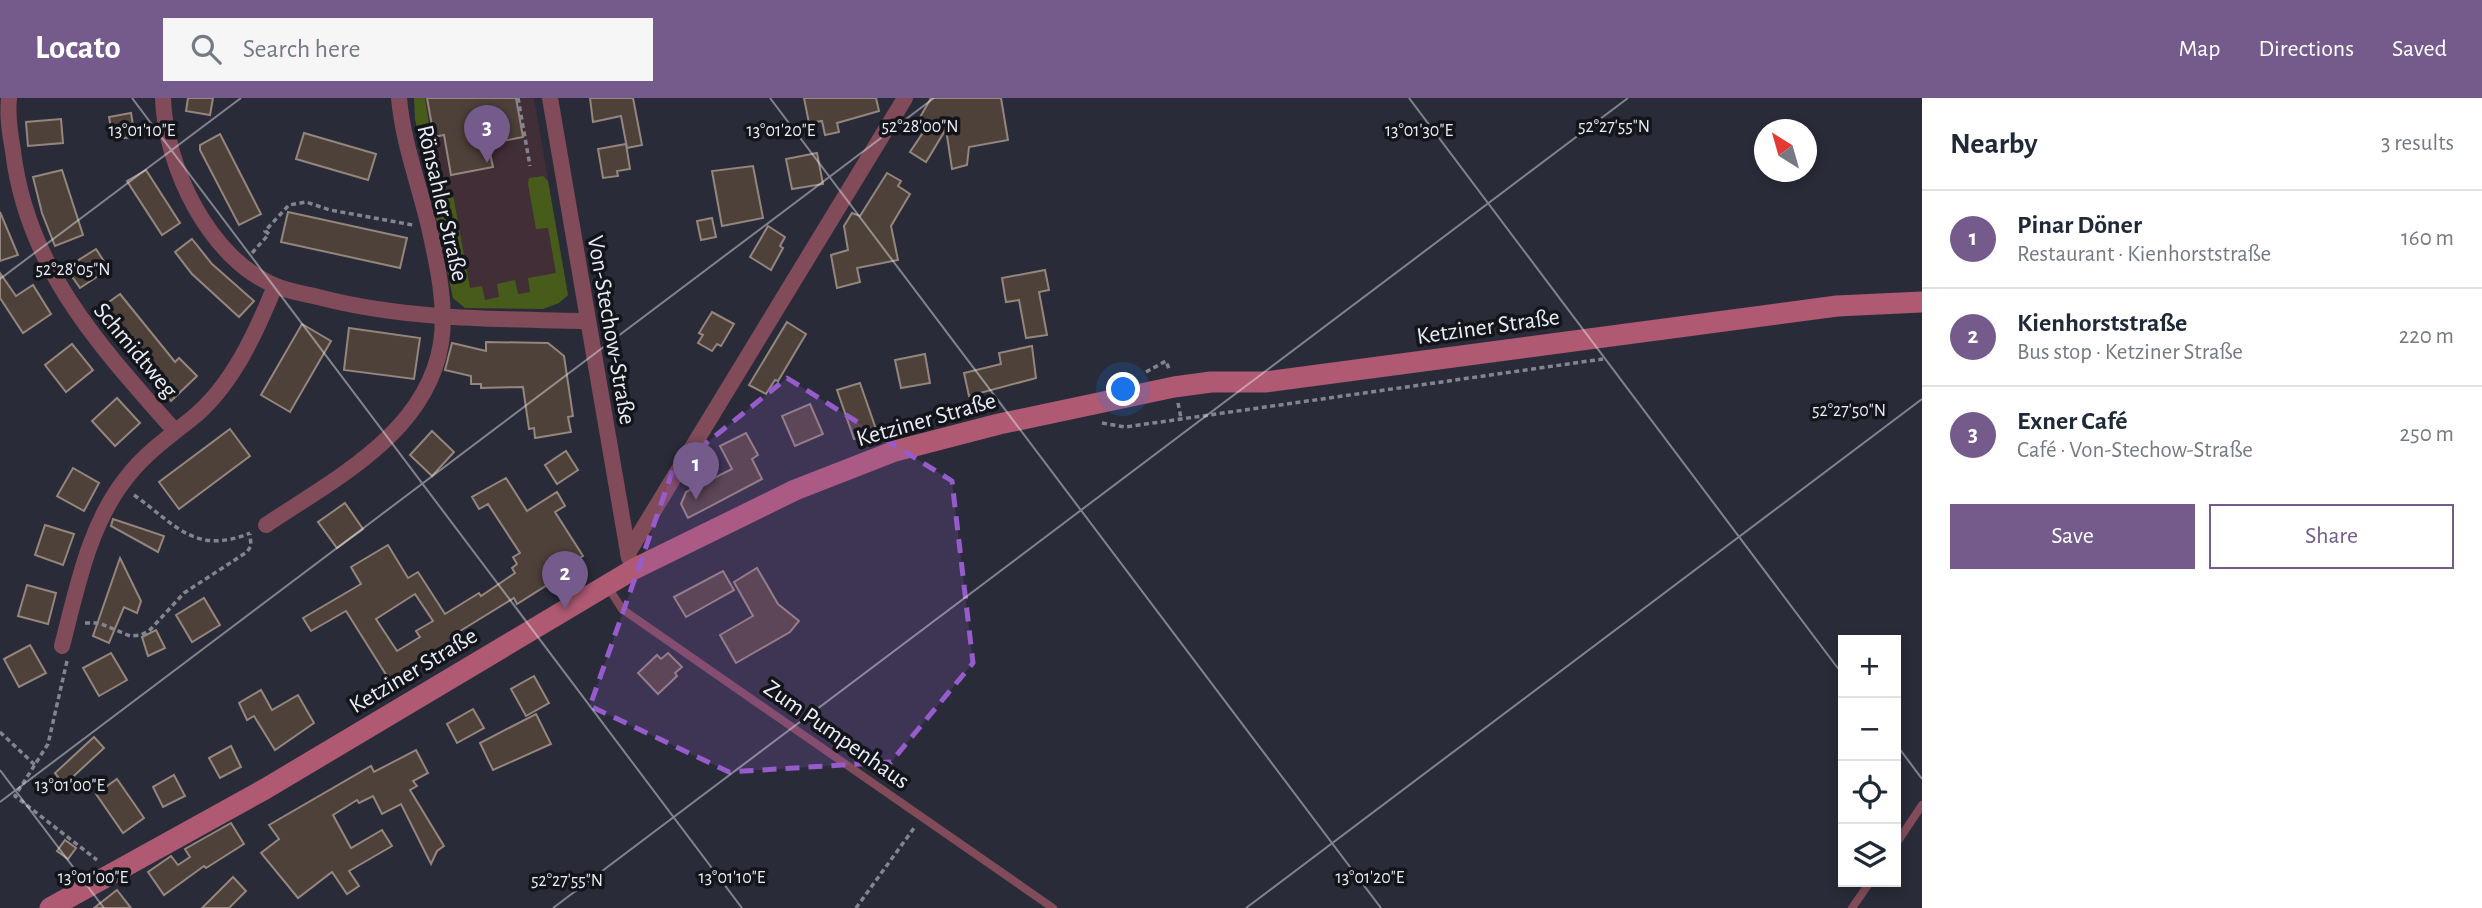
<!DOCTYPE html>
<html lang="en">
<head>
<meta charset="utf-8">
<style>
	:root { --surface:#fff; --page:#f6f6f7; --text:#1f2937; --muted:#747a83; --line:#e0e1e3; --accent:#745b8c }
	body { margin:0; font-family:"Alegreya Sans",sans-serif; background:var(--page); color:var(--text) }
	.controls { position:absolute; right:21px; bottom:21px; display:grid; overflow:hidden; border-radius:0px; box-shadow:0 4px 10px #0003 }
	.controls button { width:63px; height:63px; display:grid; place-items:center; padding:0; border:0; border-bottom:2px solid var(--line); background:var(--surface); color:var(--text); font:35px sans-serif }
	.compass { position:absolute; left:1754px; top:21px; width:63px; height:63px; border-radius:50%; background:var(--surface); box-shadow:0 4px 10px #0003; rotate:323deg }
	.you { position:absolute; left:1124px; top:292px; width:24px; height:24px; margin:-18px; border:5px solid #fff; border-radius:50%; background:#1a73e8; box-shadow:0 0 0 10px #1a73e833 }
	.badge { display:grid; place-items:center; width:46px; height:46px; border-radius:50%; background:var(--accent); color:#fff; font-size:23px; font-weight:700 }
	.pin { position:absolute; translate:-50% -58px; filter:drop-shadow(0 2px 4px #0008) }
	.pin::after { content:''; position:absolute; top:37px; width:24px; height:21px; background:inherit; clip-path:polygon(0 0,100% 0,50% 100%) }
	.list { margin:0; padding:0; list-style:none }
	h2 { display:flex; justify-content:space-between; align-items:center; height:91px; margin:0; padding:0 28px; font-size:30px }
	h2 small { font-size:23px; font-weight:400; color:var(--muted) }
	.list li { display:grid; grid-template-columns:46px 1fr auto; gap:21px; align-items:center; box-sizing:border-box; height:98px; padding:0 28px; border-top:2px solid var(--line) }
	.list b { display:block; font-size:26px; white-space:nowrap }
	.list p { margin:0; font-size:23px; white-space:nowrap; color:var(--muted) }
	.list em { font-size:23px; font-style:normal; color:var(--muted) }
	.actions { display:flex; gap:14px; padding:21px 28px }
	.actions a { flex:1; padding:16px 0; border:2px solid var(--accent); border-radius:0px; text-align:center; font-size:24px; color:var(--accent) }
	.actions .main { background:var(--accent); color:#fff }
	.icon { flex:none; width:38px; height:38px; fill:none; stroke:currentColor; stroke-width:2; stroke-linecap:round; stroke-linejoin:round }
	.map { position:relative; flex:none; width:1922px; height:810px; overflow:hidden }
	header { display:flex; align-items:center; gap:42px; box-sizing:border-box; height:98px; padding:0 35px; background:var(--accent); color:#fff }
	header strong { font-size:33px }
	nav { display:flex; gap:38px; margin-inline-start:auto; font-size:24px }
	.search { width:490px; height:63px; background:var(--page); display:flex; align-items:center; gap:18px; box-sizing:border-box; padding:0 24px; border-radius:0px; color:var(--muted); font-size:26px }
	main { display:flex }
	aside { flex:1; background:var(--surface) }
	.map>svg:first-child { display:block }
	.commercial { fill:#412e36 }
	.green { fill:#475c1a }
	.building { fill:#4e413a; stroke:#94857d; stroke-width:2; fill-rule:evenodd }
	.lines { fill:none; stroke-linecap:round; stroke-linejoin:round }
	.path { stroke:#82858f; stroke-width:3.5; stroke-dasharray:5 3.5; stroke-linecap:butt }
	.lane { stroke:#814b59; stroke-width:8 }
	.street { stroke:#814b59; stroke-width:16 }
	.secondary { stroke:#af5a72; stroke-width:21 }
	.marked { fill:#975ccc; fill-opacity:0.2; stroke:#975ccc; stroke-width:5; stroke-dasharray:14 9; stroke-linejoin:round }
	.ticks { fill:none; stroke:#ebedf5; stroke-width:2; stroke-opacity:0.45 }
	.labels { text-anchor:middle; stroke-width:7; stroke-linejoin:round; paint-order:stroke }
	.street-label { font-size:24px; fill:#ebedf5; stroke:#13151a }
	.ticks-label { font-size:18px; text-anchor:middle; fill:#ebedf5; stroke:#13151a; stroke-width:7; stroke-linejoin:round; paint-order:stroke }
</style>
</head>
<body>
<header>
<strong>Locato</strong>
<div class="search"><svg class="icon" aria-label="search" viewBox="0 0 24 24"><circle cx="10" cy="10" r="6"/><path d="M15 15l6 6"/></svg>Search here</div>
<nav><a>Map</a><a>Directions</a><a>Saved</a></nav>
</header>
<main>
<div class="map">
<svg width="1922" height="810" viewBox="0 0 1922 810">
	<rect width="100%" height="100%" fill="#292c38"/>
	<path class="commercial" d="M415 0H534L568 197 559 205 543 211 465 210 453 200 415 21Z"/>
	<path class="green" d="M414 0H425L439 92 452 91 470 190 482 188 485 202 499 199 497 186 515 182 518 196 530 194 528 180 556 175 548 130 536 131 528 86 529 80 543 78 548 83 568 197 559 205 543 211 465 210 453 200 415 21Z"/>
	<g class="building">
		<path d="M188 0H213L210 17 186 13Z"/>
		<path d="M427 0H516L523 39 488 46 493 69 451 77 444 37 434 39Z"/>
		<path d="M590 0H633L642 47 627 50 621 18 593 24Z"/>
		<path d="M804 0H876L879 13 837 25 839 34 825 37 822 23 809 25Z"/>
		<path d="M931 0H1001L1008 42 969 49 967 67 952 71 946 31 926 64 910 54 924 33 915 28Z"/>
		<path d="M131 15 135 39 113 41 109 19Z"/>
		<path d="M61 21 63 45 28 48 26 24Z"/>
		<path d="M304 35 376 56 368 82 296 61Z"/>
		<path d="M220 36 261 116 239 127 200 52V47Z"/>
		<path d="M626 46 630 71 617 73 618 78 603 80 598 51Z"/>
		<path d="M817 55 823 86 792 91 786 61Z"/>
		<path d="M753 68 763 120 722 128 712 73Z"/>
		<path d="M62 72 83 137 55 148 42 115 33 79Z"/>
		<path d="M146 72 180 125 162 137 127 83Z"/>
		<path d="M887 75 901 83 898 88 910 96 891 128 898 162 857 170 860 184 837 190 831 157 848 152 844 128 852 115 860 118Z"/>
		<path d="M0 114 18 157 0 163Z"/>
		<path d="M288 114 407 140 400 170 281 144Z"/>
		<path d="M712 120 716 139 701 142 697 123Z"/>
		<path d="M768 128 785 139 780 148 783 150 771 172 750 159Z"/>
		<path d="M192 141 212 166 254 203 239 219 192 176 175 154Z"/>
		<path d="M96 151 109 171 80 190 66 170Z"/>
		<path d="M1045 172 1049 192 1039 194 1047 237 1026 240 1019 202 1006 204 1002 180Z"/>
		<path d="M0 175 16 198 33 187 51 216 23 235 0 200Z"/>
		<path d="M120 196 175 264 179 260 197 278 171 303 95 214Z"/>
		<path d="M712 214 734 226 721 248 717 246 712 253 698 245 703 237 699 235Z"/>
		<path d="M787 224 806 236 778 283 775 282 766 296 749 287Z"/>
		<path d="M302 226 331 243 290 314 261 297Z"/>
		<path d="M349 230 420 240 414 281 344 272Z"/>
		<path d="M486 244 548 245 564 258 573 318 568 319 571 334 535 340 534 330 529 331 523 289 481 290V286H471V278L445 272 452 245 486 253Z"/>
		<path d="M72 246 93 272 66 294 45 267Z"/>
		<path d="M1032 248 1036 280 969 298 964 275 1001 266 999 255Z"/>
		<path d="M925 256 930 285 901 290 895 262Z"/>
		<path d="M860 285 877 334 854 341 837 292Z"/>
		<path d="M117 300 140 325 115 348 92 323Z"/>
		<path d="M810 306 823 336 795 348 782 318Z"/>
		<path d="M230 331 250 358 179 411 159 384Z"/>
		<path d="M432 333 454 354 432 378 410 357Z"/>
		<path d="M746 335 758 357 752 361 762 381 688 420 681 406 686 394 732 371 720 348Z"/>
		<path d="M566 353 578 372 557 386 545 367Z"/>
		<path d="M73 370 99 385 84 413 57 398Z"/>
		<path d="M506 380 527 413 557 394 565 408 555 414 583 458 545 482 547 487 517 506 514 500 452 538 456 545 392 586 346 513 311 533 303 520 361 486 351 469 388 447 408 480 418 474 445 516 479 495 481 498 515 475 512 470 517 466 513 459 520 455 488 406 479 411 472 399ZM415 496 433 523 416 533 420 539 397 553 376 521Z"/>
		<path d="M345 405 363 431 337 450 318 424Z"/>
		<path d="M113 421 164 438 158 454 111 428Z"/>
		<path d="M45 427 74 436 63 467 35 457Z"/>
		<path d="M120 460 141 503 137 515 124 509 109 545 93 538Z"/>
		<path d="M757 470 778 506 799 523 790 534 736 565 720 537 753 518 734 484Z"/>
		<path d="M723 473 734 492 686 519 674 499Z"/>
		<path d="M27 487 56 495 48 526 18 518Z"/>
		<path d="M204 500 220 527 192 544 176 517Z"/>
		<path d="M156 532 165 550 148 558 142 539Z"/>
		<path d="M30 547 46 575 19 589 4 561Z"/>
		<path d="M111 555 127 582 99 598 83 570Z"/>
		<path d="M668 555 682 569 675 575 677 578 658 596 638 575 657 557 661 561Z"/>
		<path d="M534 578 549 605 526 618 511 591Z"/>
		<path d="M261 592 272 612 298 597 314 625 275 652 254 618 247 622 239 605Z"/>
		<path d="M473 611 484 630 457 645 447 626Z"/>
		<path d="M536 616 551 646 493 672 480 645Z"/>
		<path d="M94 639 104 650 64 687 55 675Z"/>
		<path d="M231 648 241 669 220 680 209 660Z"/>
		<path d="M416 652 428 675 413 683 417 688 410 692 444 748 437 753 431 766 401 706 382 716 373 698 359 705 357 702 333 717 351 750 382 732 392 748 349 773 359 788 347 796 332 774 298 800 261 755 279 741 269 727 371 668 374 674Z"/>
		<path d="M174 677 185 698 163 709 153 689Z"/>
		<path d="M117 681 144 720 123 735 96 696Z"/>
		<path d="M231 725 244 746 206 770 204 768 164 797 148 774 171 758 178 767 190 759 185 751Z"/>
		<path d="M65 742 76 750 68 761 57 753Z"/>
		<path d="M233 779 246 793 229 810H202Z"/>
		<path d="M117 792 131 810H94Z"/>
	</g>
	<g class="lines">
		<g class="path">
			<path d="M518 0 530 68"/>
			<path d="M252 155 269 136 265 133 289 107 306 104 330 112 413 127"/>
			<path d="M1146 274 1166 263 1169 271"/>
			<path d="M1178 305 1181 320"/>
			<path d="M1102 325 1125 329 1603 261"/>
			<path d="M134 397C175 426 195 458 250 435"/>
			<path d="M85 525H99L130 538 141 537 149 533 184 495 247 454 251 448 250 436"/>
			<path d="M67 563 48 646 15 698 97 762"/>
			<path d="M0 634 36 668"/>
			<path d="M856 810 914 730"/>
		</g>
		<g class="lane">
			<path d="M608 489 622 511 1053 810"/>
			<path d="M1896 746 1922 707"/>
			<path d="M1852 810 1870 784"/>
		</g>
		<g class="street">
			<path d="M9 0C7 18 10 36 13 53 27 170 99 247 174 332"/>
			<path d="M163 0C165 68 209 161 276 188 290 194 307 196 322 200 409 222 498 221 587 223"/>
			<path d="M550 0 629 460"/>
			<path d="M266 427C334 381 427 335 441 245 447 208 437 165 429 129 419 86 403 45 399 0"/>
			<path d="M628 455 905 0"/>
			<path d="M62 548C77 490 89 426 127 379 145 356 167 340 190 322 231 290 256 235 275 188"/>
		</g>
		<path class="secondary" d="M50 810 265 691 634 471 795 392 895 353 999 326 1174 289 1211 284H1265L1837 208 1922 204"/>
	</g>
	<path class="marked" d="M787 280 952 383 973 565 891 664 729 674 590 608 673 372Z"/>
	<path class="ticks" d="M132 0 742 810M770 0 1381 810M1409 0 1843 577M0 181 241 0M1896 646 1922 681M0 672 104 810M0 704 934 0M553 810 1628 0M1246 810 1922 301"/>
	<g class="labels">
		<g class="street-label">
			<text transform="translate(443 105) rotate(77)" y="8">Rönsahler Straße</text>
			<text transform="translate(1488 228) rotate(-8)" y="8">Ketziner Straße</text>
			<text transform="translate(612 232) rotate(80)" y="8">Von-Stechow-Straße</text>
			<text transform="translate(136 252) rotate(50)" y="8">Schmidtweg</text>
			<text transform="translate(926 321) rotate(-16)" y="8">Ketziner Straße</text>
			<text transform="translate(413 572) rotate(-31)" y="8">Ketziner Straße</text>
			<text transform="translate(837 636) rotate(35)" y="8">Zum Pumpenhaus</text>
		</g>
	</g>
	<g class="ticks-label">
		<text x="920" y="34">52°28'00"N</text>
		<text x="1614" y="34">52°27'55"N</text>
		<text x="142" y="38">13°01'10"E</text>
		<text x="781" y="38">13°01'20"E</text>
		<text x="1419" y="38">13°01'30"E</text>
		<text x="73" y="177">52°28'05"N</text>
		<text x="1849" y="318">52°27'50"N</text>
		<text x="70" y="693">13°01'00"E</text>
		<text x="93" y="785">13°01'00"E</text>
		<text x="732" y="785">13°01'10"E</text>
		<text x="1370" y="785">13°01'20"E</text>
		<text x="567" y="788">52°27'55"N</text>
	</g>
</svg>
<div class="controls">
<button>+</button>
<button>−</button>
<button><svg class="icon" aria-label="locate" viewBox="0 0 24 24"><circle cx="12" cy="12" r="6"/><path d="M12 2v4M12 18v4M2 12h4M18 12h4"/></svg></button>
<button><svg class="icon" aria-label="layers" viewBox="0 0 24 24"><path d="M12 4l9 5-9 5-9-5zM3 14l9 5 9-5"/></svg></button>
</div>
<svg class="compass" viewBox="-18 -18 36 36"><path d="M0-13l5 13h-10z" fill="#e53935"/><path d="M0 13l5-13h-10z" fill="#747a83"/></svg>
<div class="you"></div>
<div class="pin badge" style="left:696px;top:402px">1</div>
<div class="pin badge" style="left:565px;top:511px">2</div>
<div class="pin badge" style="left:487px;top:65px">3</div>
</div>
<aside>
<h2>Nearby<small>3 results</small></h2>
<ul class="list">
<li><span class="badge">1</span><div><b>Pinar Döner</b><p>Restaurant · Kienhorststraße</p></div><em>160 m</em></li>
<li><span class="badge">2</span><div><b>Kienhorststraße</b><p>Bus stop · Ketziner Straße</p></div><em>220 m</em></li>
<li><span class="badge">3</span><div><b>Exner Café</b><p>Café · Von-Stechow-Straße</p></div><em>250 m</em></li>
</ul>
<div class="actions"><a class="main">Save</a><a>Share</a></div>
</aside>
</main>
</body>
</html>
